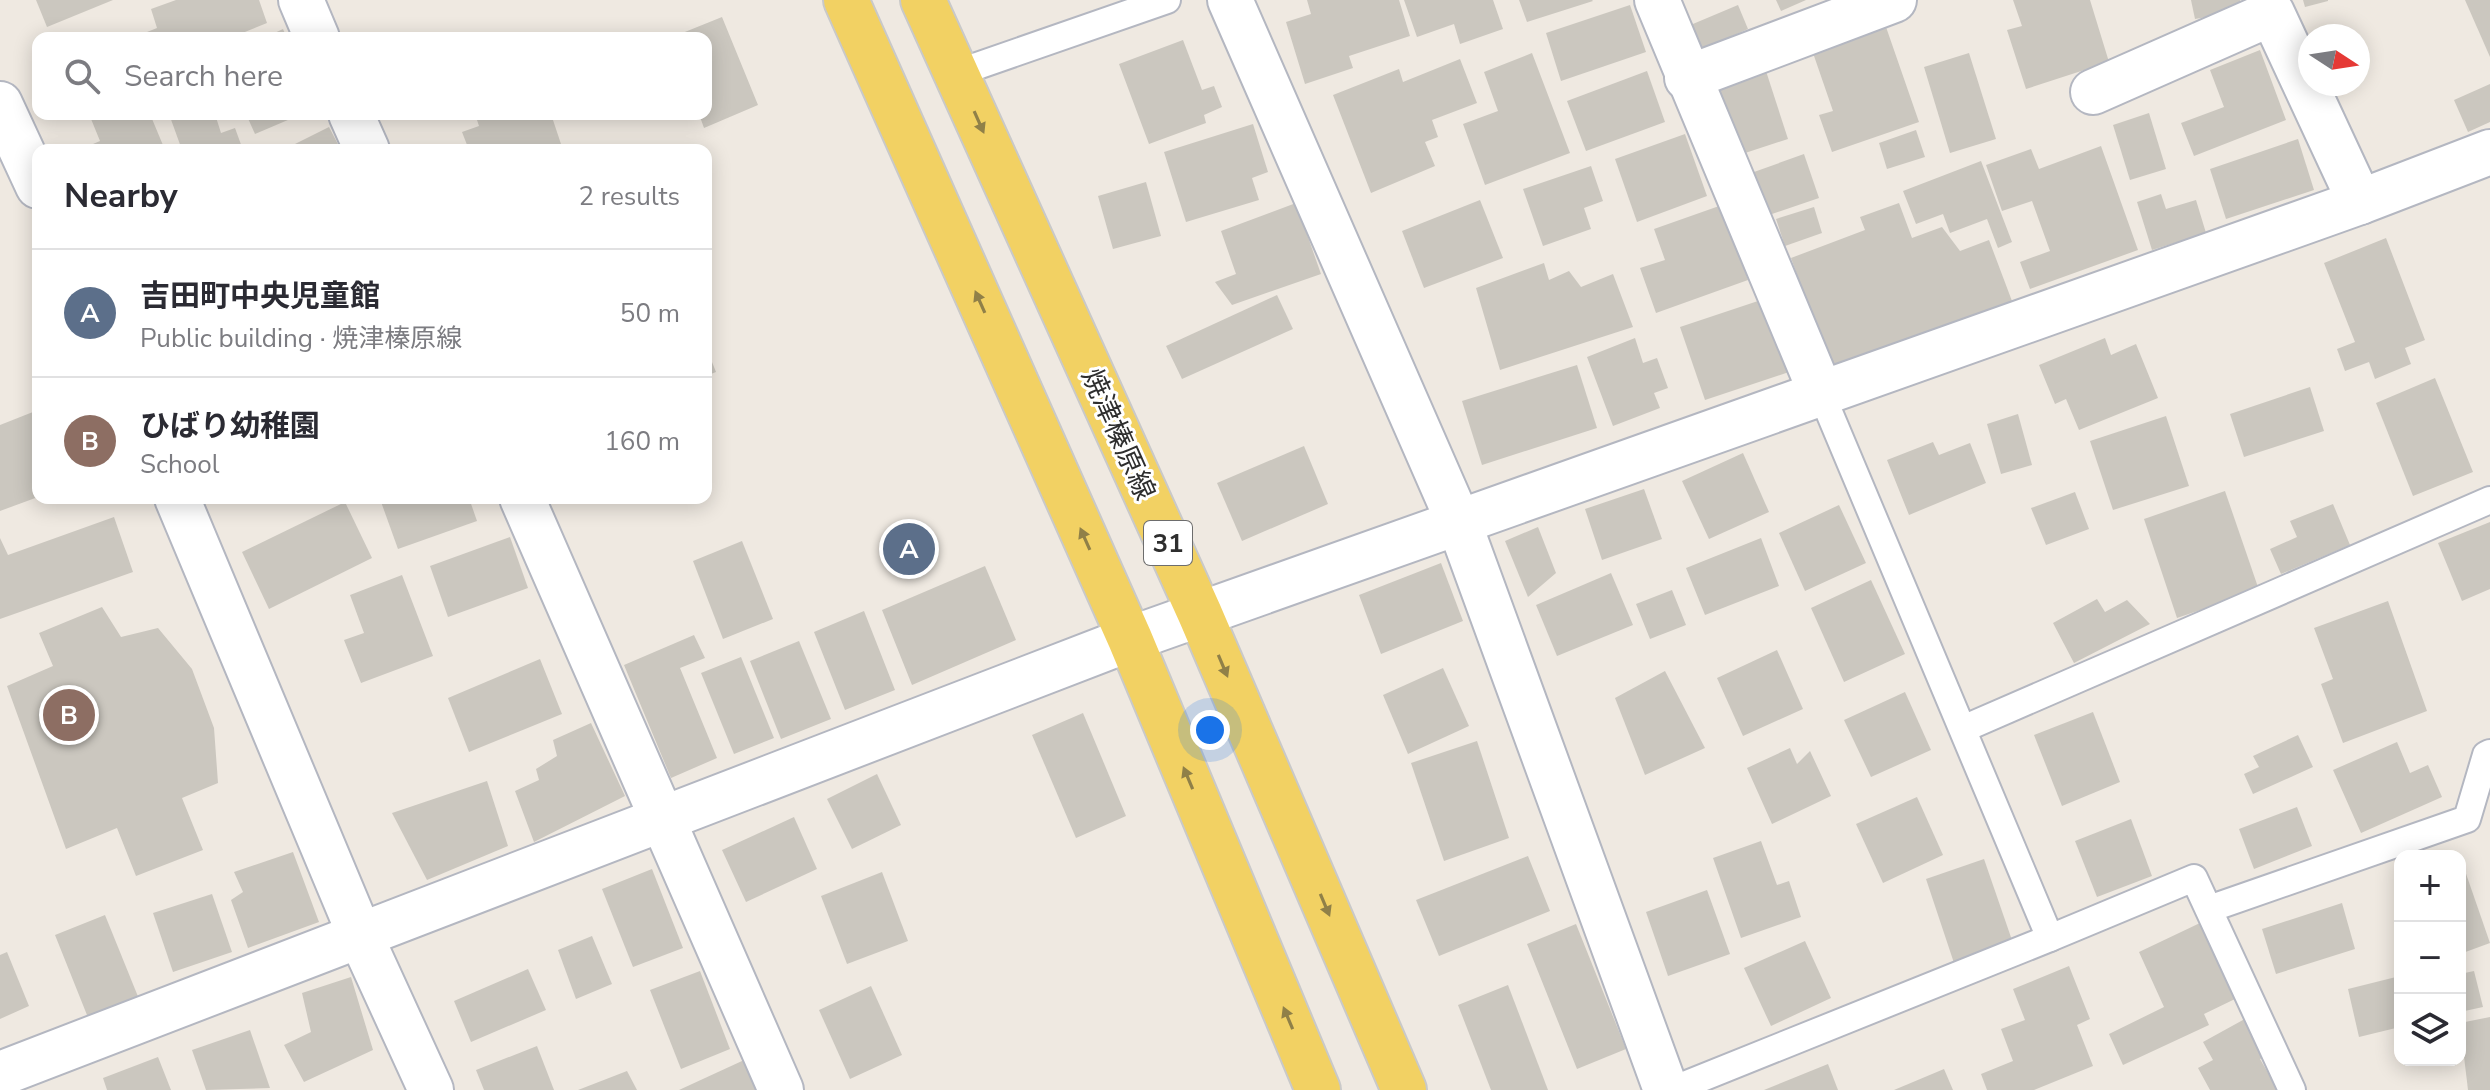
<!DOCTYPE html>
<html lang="en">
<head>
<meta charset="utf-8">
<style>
	:root { --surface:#fff; --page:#f7f7f7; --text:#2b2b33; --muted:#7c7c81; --line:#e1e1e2; --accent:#d93025 }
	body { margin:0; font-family:"Nunito Sans","Noto Sans JP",sans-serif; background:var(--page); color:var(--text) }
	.controls { position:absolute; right:24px; bottom:24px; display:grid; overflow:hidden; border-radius:16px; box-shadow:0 4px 20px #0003 }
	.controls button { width:72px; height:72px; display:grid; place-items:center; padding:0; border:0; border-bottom:2px solid var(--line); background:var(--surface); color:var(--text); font:40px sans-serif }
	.compass { position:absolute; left:2298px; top:24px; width:72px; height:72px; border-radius:50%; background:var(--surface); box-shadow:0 4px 20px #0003; rotate:102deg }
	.you { position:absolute; left:1210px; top:730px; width:28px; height:28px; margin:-20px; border:6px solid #fff; border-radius:50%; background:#1a73e8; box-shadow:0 0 0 12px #1a73e833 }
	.badge { display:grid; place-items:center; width:52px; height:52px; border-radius:50%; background:var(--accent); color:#fff; font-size:26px; font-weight:700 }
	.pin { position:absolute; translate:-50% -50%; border:4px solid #fff; box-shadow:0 2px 8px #0006 }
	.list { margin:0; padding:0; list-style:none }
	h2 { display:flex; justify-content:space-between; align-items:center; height:104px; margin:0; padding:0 32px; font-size:34px }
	h2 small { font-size:26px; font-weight:400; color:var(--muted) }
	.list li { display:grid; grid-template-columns:52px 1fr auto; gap:24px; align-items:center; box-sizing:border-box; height:128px; padding:0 32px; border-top:2px solid var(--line) }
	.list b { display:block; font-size:30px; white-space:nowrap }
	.list p { margin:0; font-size:26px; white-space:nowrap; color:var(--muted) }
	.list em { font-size:26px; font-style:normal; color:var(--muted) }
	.icon { flex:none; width:44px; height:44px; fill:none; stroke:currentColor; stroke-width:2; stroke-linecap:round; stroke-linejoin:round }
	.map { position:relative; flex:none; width:2490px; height:1090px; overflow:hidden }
	.search { position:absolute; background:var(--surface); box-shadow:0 4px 20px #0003; left:32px; top:32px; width:680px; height:88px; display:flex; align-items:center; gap:20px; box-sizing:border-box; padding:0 28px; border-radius:16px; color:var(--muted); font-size:30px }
	.panel { position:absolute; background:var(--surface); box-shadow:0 4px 20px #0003; left:32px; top:144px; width:680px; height:360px; border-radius:16px }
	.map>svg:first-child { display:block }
	.building { fill:#cbc7bf }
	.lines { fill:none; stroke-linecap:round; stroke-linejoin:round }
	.lane-casing { stroke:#b4b7c1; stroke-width:30 }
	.street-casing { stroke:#b4b7c1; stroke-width:48 }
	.secondary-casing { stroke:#b4b7c1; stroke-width:48 }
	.primary-casing { stroke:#c9c9c9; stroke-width:48 }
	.lane { stroke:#fff; stroke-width:26 }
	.street { stroke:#fff; stroke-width:44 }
	.secondary { stroke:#fff; stroke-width:44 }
	.primary { stroke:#f2d163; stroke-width:44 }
	.oneway { fill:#908048 }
	.labels { text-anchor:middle; stroke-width:6; stroke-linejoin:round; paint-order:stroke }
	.shield { fill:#fff; stroke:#6d6d6d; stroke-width:2 }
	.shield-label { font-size:26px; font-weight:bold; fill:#2e2e2e }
	.street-label { font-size:28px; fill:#2e2e2e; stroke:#fff }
</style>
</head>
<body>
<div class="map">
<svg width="2490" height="1090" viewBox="0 0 2490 1090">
	<rect width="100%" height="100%" fill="#efe9e1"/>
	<g class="building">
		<path d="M36 0H113L47 27Z"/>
		<path d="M176 0H259L267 23 230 38H132L157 28 151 9Z"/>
		<path d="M1307 0H1399L1410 36 1349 56 1353 68 1305 84 1286 22 1311 14Z"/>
		<path d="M1404 0H1493L1503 29 1460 44 1454 24 1417 37Z"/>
		<path d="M1519 0H1592L1593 1 1527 22Z"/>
		<path d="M1776 0H1806L1781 11Z"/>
		<path d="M2013 0H2090L2109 62 2026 89 2007 30 2022 26Z"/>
		<path d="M2191 0H2240L2242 11 2195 19Z"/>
		<path d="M2303 0H2328V1L2305 7Z"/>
		<path d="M2465 0H2490V57Z"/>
		<path d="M1630 5 1646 52 1561 81 1546 33Z"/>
		<path d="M1738 5 1748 29 1692 54 1681 29Z"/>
		<path d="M722 17 758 105 704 128 699 114H706V38H670Z"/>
		<path d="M1886 27 1919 122 1832 152 1819 115 1833 111 1813 53Z"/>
		<path d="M283 29 287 38H264Z"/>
		<path d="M1183 40 1202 90 1214 86 1222 107 1204 115 1206 123 1149 144 1119 64Z"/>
		<path d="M2260 50 2286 120 2194 156 2181 123 2224 107 2210 70Z"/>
		<path d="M1532 53 1570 153 1485 185 1463 124 1498 111 1484 72Z"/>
		<path d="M1969 53 1996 139 1950 153 1924 67Z"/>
		<path d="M1460 59 1477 103 1432 120 1438 137 1425 142 1435 166 1371 193 1333 95 1399 69 1403 82Z"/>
		<path d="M1765 68 1788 139 1736 156 1713 85Z"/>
		<path d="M1647 71 1665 122 1586 151 1567 101Z"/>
		<path d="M2490 84V122L2468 132 2454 100Z"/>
		<path d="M2149 113 2166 169 2130 180 2113 125Z"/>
		<path d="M89 114H150L165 150H79L100 141Z"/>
		<path d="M169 114H215L221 133 235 128 243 150H182Z"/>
		<path d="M246 114H302L255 134Z"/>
		<path d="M485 114H551L563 150H469L462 132 479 126 476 117Z"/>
		<path d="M1253 124 1268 172 1252 178 1259 200 1186 222 1164 152Z"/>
		<path d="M329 127 341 150H283Z"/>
		<path d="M1916 130 1925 157 1887 169 1879 143Z"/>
		<path d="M1685 134 1707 196 1637 222 1615 159Z"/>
		<path d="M2298 139 2314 190 2226 219 2210 169Z"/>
		<path d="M2101 146 2138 250 2030 289 2020 262 2050 251 2032 201 2002 211 1986 165 2031 149 2039 169Z"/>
		<path d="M1804 154 1819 198 1769 215 1754 172Z"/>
		<path d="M1981 161 2012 242 1998 248 1987 219 1950 233 1943 214 1916 224 1903 191Z"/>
		<path d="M1591 166 1603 201 1584 208 1591 229 1543 246 1523 189Z"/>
		<path d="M1146 182 1161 236 1113 249 1098 196Z"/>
		<path d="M2161 194 2166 209 2196 200 2206 233 2152 250 2137 202Z"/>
		<path d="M1480 200 1503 258 1424 288 1402 231Z"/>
		<path d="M1296 203 1321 274 1232 305 1215 282 1236 274 1221 231Z"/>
		<path d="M1899 203 1912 238 1942 227 1960 251 1989 240 2015 309 1834 376 1791 258 1865 230 1860 217Z"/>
		<path d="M1722 205 1748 280 1656 313 1640 268 1665 260 1654 229Z"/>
		<path d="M1814 207 1822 233 1785 246 1776 219Z"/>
		<path d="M2386 238 2425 340 2405 348 2411 364 2375 379 2369 362 2345 371 2337 349 2355 342 2324 263Z"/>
		<path d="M1544 263 1549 280 1569 271 1581 287 1613 274 1633 327 1500 370 1476 288Z"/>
		<path d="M1277 295 1293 329 1182 379 1166 346Z"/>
		<path d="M1764 299 1789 372 1705 400 1680 327Z"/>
		<path d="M1635 338 1643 363 1657 358 1668 388 1654 393 1660 408 1613 426 1587 357Z"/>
		<path d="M2105 338 2111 355 2136 344 2158 398 2079 430 2066 399 2055 404 2039 365Z"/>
		<path d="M706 347 716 372 706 376Z"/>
		<path d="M1577 365 1597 428 1482 465 1462 401Z"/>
		<path d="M2435 378 2473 472 2413 496 2376 403Z"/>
		<path d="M2310 387 2324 431 2244 457 2230 414Z"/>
		<path d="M38 410V497L0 511V425Z"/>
		<path d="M2018 414 2032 465 2001 474 1987 424Z"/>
		<path d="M2166 416 2189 486 2113 510 2090 441Z"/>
		<path d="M1933 442 1939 455 1970 443 1986 483 1909 515 1887 460Z"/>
		<path d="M1304 446 1328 504 1242 541 1217 483Z"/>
		<path d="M1743 453 1769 512 1709 539 1682 481Z"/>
		<path d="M1644 489 1662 539 1602 560 1585 509Z"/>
		<path d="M2225 491 2259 590 2177 618 2144 519Z"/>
		<path d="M2075 492 2089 529 2046 545 2031 508Z"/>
		<path d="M469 498 477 521 398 549 380 499Z"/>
		<path d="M345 502 372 558 269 609 242 552Z"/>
		<path d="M2333 504 2350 545 2281 574 2270 549 2297 537 2290 521Z"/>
		<path d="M1839 505 1866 563 1805 591 1779 533Z"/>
		<path d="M114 517 133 572 0 619V538L8 555Z"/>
		<path d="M2490 522V589L2462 601 2438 543Z"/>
		<path d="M1538 527 1556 573 1528 597 1505 541Z"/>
		<path d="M510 537 528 588 448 617 430 566Z"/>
		<path d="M1761 538 1779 586 1705 615 1686 568Z"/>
		<path d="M742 541 773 619 723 639 693 561Z"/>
		<path d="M1441 563 1463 621 1381 654 1359 595Z"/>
		<path d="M985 566 1016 640 912 685 882 610Z"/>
		<path d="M1611 573 1633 625 1557 656 1536 605Z"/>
		<path d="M402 575 433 656 361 683 344 640 364 633 350 595Z"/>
		<path d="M1871 580 1905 654 1844 682 1811 608Z"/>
		<path d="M1672 590 1686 625 1650 639 1636 604Z"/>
		<path d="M2097 599 2105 612 2127 600 2150 624 2074 663 2053 623Z"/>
		<path d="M2388 601 2427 711 2343 743 2321 684 2333 679 2314 628Z"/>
		<path d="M102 607 121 637 158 628 192 669 214 728 218 783 182 798 203 850 136 876 117 828 66 849 7 686 53 666 39 633Z"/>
		<path d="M864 611 895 690 845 710 814 632Z"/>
		<path d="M694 635 705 658 680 668 717 758 671 778 624 665Z"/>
		<path d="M799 641 831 719 781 739 750 661Z"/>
		<path d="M1777 650 1803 709 1743 736 1717 678Z"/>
		<path d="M741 657 774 738 734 754 701 673Z"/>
		<path d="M540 659 562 714 469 752 448 698Z"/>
		<path d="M1443 668 1469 726 1408 754 1383 695Z"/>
		<path d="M1665 671 1705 748 1645 775 1615 698Z"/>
		<path d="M1905 692 1931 750 1871 777 1844 720Z"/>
		<path d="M2093 712 2120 782 2062 806 2034 735Z"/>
		<path d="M1083 713 1126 816 1076 838 1032 735Z"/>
		<path d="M591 723 625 796 534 842 515 791 539 780 536 769 557 756 553 740Z"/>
		<path d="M2298 735 2313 767 2253 794 2244 774 2259 767 2253 756Z"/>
		<path d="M1477 741 1509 838 1444 861 1411 763Z"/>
		<path d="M2397 742 2410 773 2428 765 2442 797 2361 833 2333 770Z"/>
		<path d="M1790 748 1797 764 1810 751 1831 796 1772 824 1747 768Z"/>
		<path d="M877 774 901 825 852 849 827 799Z"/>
		<path d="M487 781 508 846 427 880 392 813Z"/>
		<path d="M1917 797 1943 855 1883 883 1856 824Z"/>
		<path d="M2297 807 2312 846 2254 869 2239 829Z"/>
		<path d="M794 817 817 869 746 902 722 850Z"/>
		<path d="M2131 819 2152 876 2097 897 2075 841Z"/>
		<path d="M1761 841 1777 885 1789 881 1801 917 1741 938 1713 858Z"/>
		<path d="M293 852 319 922 248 948 231 900 243 892 234 872Z"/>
		<path d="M1528 856 1550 911 1439 956 1416 900Z"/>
		<path d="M1984 859 2014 946 1955 966 1926 879Z"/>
		<path d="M2463 865 2490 943 2460 954V866Z"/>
		<path d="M652 869 683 948 633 967 602 889Z"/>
		<path d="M882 872 908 941 847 964 821 896Z"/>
		<path d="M1707 890 1730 954 1668 976 1646 912Z"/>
		<path d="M212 894 232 952 173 972 153 913Z"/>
		<path d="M2342 903 2355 949 2276 974 2262 929Z"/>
		<path d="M105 915 139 999 89 1020 55 935Z"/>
		<path d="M2200 923 2235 999 2204 1014 2209 1025 2123 1065 2109 1034 2164 1007 2139 952Z"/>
		<path d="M1576 924 1626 1049 1577 1069 1527 944Z"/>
		<path d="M592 936 612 984 576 999 558 950Z"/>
		<path d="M1805 941 1831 998 1771 1026 1744 968Z"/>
		<path d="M7 952 29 1006 0 1019V955Z"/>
		<path d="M2069 966 2090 1019 2077 1025 2093 1066 2034 1090H1987L1981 1074 2013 1061 2001 1029 2025 1020 2013 989Z"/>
		<path d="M528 969 546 1010 471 1042 454 1001Z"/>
		<path d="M700 971 730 1049 681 1069 650 990Z"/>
		<path d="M2474 971 2483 1007 2460 1012V974Z"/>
		<path d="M2400 976V1027L2359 1037 2348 989Z"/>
		<path d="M351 977 373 1050 304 1082 284 1045 311 1032 302 993Z"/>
		<path d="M1508 985 1548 1090H1491L1458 1005Z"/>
		<path d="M871 986 902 1055 850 1079 819 1010Z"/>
		<path d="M2252 1015 2272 1052 2260 1059 2278 1090H2210L2198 1068 2213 1060 2203 1042Z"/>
		<path d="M2490 1017V1090H2468L2460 1023Z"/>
		<path d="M250 1030 270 1088 206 1090 192 1050Z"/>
		<path d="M537 1046 554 1090H484L476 1070Z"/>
		<path d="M755 1055 769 1090H679Z"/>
		<path d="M158 1057 171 1090H107L103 1078Z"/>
		<path d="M1828 1064 1838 1090H1764Z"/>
		<path d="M1944 1069 1953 1090H1894Z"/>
		<path d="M627 1071 637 1090H578Z"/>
	</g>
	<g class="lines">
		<g class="lane-casing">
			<g id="lane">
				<path d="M957 73 1167 0"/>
				<path d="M1821 393 2050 938 2194 878 2292 1090"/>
				<path d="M1963 729 2490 500"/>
				<path d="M2209 909 2467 819 2486 755 2490 753"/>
				<path d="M1672 1090 2050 938"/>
			</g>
		</g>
		<g class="street-casing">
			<g id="street">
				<path d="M301 0 317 38"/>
				<path d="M1657 0 1821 393"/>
				<path d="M1687 78 1894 0"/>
				<path d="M2093 92 2272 13 2360 202"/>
				<path d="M351 114 367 150"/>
				<path d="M522 498 781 1090"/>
				<path d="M1459 523 1666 1090"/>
				<path d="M0 1074 1130 639 2360 202 2490 152"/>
			</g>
		</g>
		<g class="secondary-casing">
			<g id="secondary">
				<path d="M1230 0 1459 523"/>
				<path d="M0 104 38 186"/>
				<path d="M177 498 360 935 431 1090"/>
			</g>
		</g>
		<g class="primary-casing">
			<g id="primary">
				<path d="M846 0 1130 639 1318 1090"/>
				<path d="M923 0 1200 614 1404 1090"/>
			</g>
		</g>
		<use href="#lane" class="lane"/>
		<use href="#street" class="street"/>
		<use href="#secondary" class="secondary"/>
		<use href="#primary" class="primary"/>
	</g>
	<defs><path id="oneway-solid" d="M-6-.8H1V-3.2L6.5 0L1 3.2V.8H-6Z" transform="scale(2)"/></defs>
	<g class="oneway">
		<use href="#oneway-solid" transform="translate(979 122) rotate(66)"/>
		<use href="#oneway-solid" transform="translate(980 302) rotate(-114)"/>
		<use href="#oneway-solid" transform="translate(1085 539) rotate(-114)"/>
		<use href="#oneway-solid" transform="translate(1223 666) rotate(67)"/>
		<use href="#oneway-solid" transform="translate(1188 778) rotate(-113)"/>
		<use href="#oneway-solid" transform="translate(1325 905) rotate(67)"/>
		<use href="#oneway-solid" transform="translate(1288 1018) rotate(-113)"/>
	</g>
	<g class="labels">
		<rect class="shield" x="1144" y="521" width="48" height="44" rx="6"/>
		<g class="shield-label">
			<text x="1168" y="552">31</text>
		</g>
		<g class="street-label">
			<text transform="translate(1119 434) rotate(66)" y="10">焼津榛原線</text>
		</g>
	</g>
</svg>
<div class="controls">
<button>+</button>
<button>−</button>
<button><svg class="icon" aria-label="layers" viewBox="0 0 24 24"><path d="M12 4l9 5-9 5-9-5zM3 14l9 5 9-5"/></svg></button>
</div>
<svg class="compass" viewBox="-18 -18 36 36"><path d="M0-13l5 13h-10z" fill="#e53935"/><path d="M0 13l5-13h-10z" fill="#7c7c81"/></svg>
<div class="you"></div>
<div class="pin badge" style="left:909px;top:549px;background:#5c6f8a">A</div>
<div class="pin badge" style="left:69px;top:715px;background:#8d6e63">B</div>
<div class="search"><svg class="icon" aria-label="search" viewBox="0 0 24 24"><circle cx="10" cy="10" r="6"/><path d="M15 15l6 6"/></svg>Search here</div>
<section class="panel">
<h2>Nearby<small>2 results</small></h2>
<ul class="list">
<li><span class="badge" style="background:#5c6f8a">A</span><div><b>吉田町中央児童館</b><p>Public building · 焼津榛原線</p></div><em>50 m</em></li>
<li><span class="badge" style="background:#8d6e63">B</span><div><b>ひばり幼稚園</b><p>School</p></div><em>160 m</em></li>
</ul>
</section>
</div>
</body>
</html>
